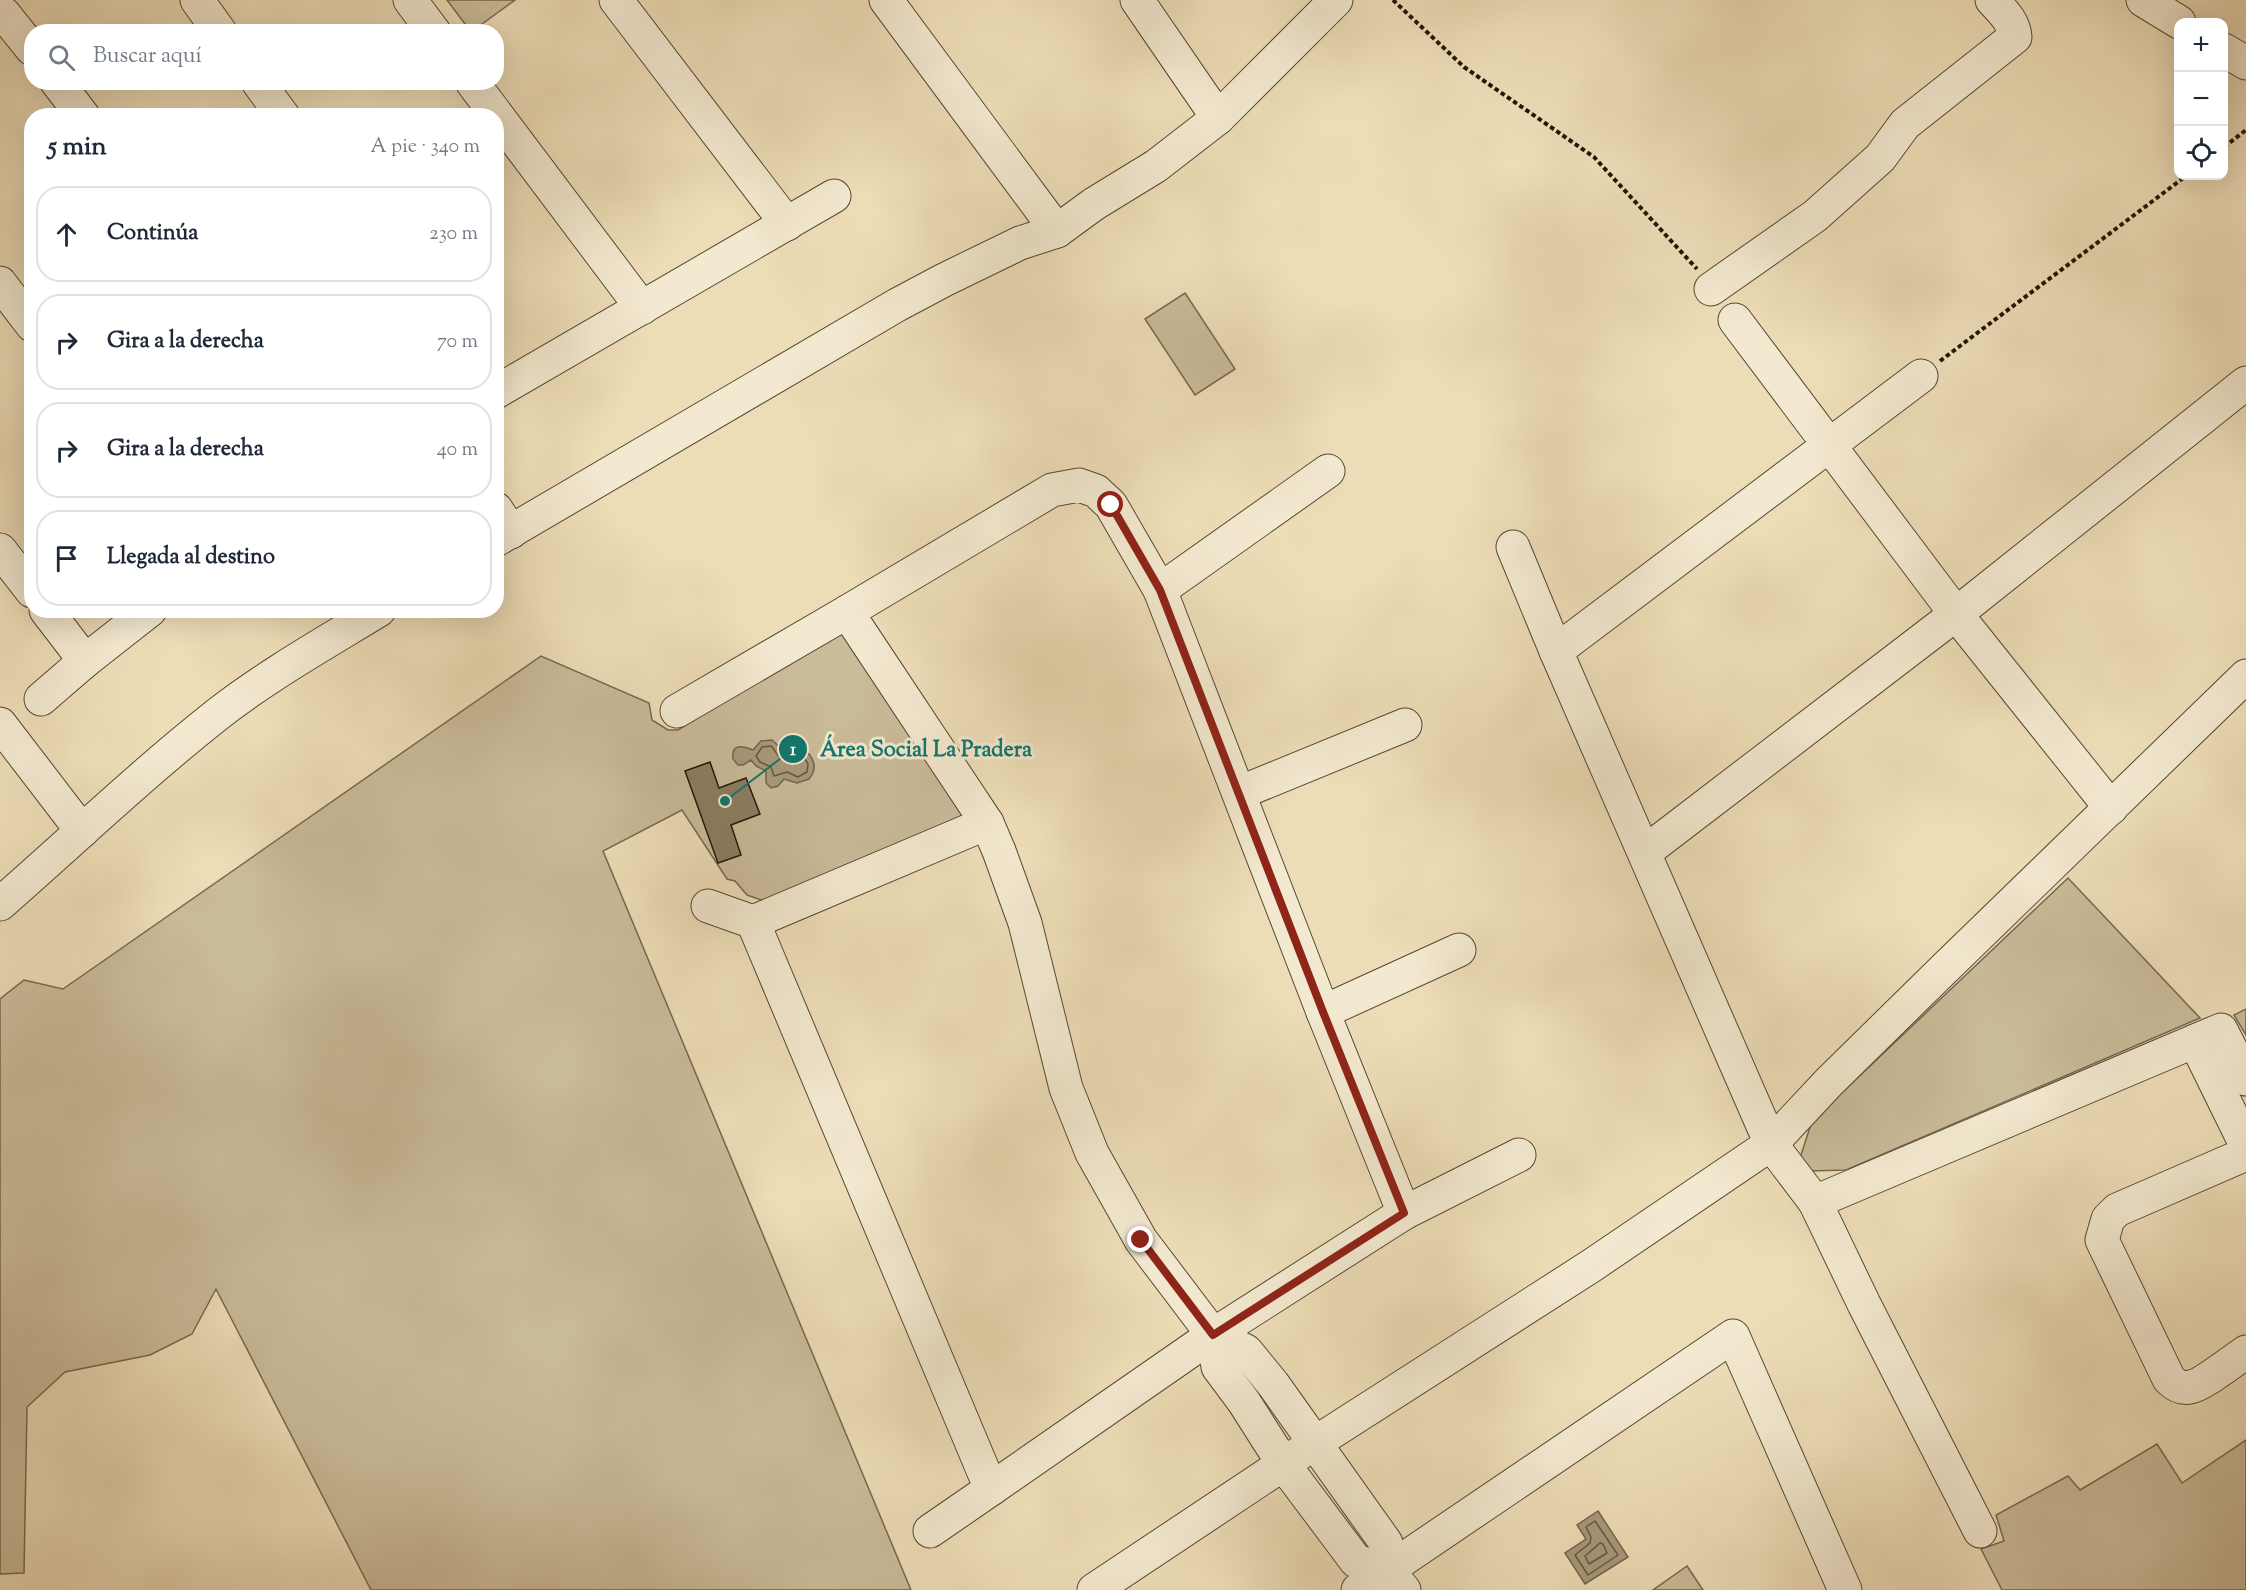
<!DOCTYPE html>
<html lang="es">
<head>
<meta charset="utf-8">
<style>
	:root { --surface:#fff; --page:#f6f6f7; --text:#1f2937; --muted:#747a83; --line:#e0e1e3 }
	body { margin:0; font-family:"Sorts Mill Goudy",serif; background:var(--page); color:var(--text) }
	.controls { position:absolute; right:18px; top:18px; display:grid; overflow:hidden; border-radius:12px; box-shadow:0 6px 24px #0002 }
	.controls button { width:54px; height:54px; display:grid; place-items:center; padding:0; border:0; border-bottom:2px solid var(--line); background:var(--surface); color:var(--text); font:30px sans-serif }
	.stop { position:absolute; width:18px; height:18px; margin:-14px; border:4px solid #8f2418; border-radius:50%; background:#fff }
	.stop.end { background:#8f2418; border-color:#fff; box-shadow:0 2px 6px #0008 }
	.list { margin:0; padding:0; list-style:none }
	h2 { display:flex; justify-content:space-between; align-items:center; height:78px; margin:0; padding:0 24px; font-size:26px }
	h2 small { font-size:20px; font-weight:400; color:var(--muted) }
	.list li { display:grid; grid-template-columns:39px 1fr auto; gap:18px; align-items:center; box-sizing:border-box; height:96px; margin:0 12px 12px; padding:0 12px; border:2px solid var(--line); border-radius:24px }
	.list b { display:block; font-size:22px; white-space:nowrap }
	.list em { font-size:20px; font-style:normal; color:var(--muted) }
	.icon { flex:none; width:33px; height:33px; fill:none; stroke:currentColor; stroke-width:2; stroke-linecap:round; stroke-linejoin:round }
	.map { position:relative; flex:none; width:2246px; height:1590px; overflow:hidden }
	.search { position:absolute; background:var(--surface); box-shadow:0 6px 24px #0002; left:24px; top:24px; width:480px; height:66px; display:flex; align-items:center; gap:15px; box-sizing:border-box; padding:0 21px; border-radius:24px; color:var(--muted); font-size:22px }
	.panel { position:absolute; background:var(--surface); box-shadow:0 6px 24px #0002; left:24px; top:108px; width:480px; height:510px; border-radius:24px }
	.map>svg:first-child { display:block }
	.green { fill:#cabb99; stroke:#766850; stroke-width:1.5 }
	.water { fill:#a8997b; stroke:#72654d; stroke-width:1.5 }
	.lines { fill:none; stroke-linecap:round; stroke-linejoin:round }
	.shore { stroke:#655841; stroke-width:1.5 }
	.building { fill:#8c7d63; stroke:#221607; stroke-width:1.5 }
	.minor-casing { stroke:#554833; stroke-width:35 }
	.path { stroke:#221607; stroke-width:4; stroke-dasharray:4.5 3; stroke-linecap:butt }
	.minor { stroke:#f3e9d0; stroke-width:33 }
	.route { stroke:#8f2418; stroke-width:8 }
	.leader { fill:none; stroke:#0f766e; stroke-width:2 }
	.callout-dot { fill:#0f766e; stroke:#f3e9d0; stroke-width:2 }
	.mark-label { font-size:18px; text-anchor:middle; font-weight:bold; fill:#fff }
	.callout-label { font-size:22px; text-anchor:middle; font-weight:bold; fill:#0f766e; stroke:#f3e9d0; stroke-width:6; stroke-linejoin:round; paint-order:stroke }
</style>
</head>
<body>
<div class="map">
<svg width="2246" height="1590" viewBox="0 0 2246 1590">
	<rect width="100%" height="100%" fill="#edddb7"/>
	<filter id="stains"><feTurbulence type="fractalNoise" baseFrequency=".00333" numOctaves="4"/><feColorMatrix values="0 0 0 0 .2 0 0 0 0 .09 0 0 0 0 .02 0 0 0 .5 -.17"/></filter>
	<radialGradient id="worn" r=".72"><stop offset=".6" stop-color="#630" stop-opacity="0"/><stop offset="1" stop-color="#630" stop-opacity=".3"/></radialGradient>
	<g class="green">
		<path d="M447 0H515L471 32Z"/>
		<path d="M1185 293 1235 369 1195 395 1145 319Z"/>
		<path d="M840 629 966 814 767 902 747 895 735 881 727 879 682 810 603 851 911 1590H371L216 1289 192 1334 150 1355 65 1372 27 1407 24 1573 0 1574V999L24 980 63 989 541 656 649 703 652 720 668 730H678Z"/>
		<path d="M2068 878 2200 1018 1846 1170 1808 1171 1801 1155 1812 1121Z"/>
		<path d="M2246 1009V1035L2234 1015Z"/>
		<path d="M2246 1440V1590H2002L1981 1549 2004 1541 1996 1515 2068 1476 2080 1490 2157 1444 2182 1483Z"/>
		<path d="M1687 1566 1703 1590H1653Z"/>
	</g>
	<g class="water">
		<path d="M772 740 787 754 795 751 809 754C816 763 816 771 809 779L797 783 784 779 778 786 771 788 766 783V771L756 766 751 760 743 765H738L733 759C731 743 742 746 753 750L761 741Z"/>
		<path d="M1598 1511 1628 1557 1585 1584 1565 1553 1586 1539 1577 1525Z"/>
	</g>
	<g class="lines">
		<g class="shore">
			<path d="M771 746C775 750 776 755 781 758 788 762 797 756 805 759L808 764 807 772 798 777 787 772 774 776 771 767 760 762 756 756 762 747Z"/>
			<path d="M1595 1521 1618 1555 1588 1575 1575 1555 1590 1543 1591 1537 1586 1527Z"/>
			<path d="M1600 1543 1603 1544 1607 1553 1589 1564 1585 1556Z"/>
		</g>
	</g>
	<path class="building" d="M710 762 719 788 746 778 760 814 731 825 741 855 718 863 685 771Z"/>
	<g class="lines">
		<g class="minor-casing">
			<g id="minor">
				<path d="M197 0 220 32"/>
				<path d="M410 0 434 32"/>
				<path d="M616 0 787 224"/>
				<path d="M886 0 1057 231"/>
				<path d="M1137 0 1218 118"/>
				<path d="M2143 0 2179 22"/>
				<path d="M4 14 32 49"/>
				<path d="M2224 50 2246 63"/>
				<path d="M57 82 83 116"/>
				<path d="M258 82 283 116"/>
				<path d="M472 82 642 308"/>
				<path d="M0 283 32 325"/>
				<path d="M1711 289 1815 216 1880 158 1905 124 2015 37C2014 21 2002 11 1992 0"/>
				<path d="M1735 320 1956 614 2111 808"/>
				<path d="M496 392 834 196"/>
				<path d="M496 509 511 532"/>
				<path d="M496 540 897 305 944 280 1020 243 1057 231 1094 204 1156 166 1218 118 1336 0"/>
				<path d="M1513 547 1556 651 1771 1144 1815 1202 2221 1030 2246 1079"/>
				<path d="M0 550 32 591"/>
				<path d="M1160 590 1328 471"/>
				<path d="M46 610 85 661"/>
				<path d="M1556 651 1921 376"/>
				<path d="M41 699 85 661 150 610"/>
				<path d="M677 711 847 612"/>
				<path d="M0 724 82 831"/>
				<path d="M1239 793 1405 725"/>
				<path d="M1645 852 1956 614 2246 383"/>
				<path d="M0 904C72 841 142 774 218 714 268 675 325 643 379 610"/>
				<path d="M708 906 753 922 987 823"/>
				<path d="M753 922 991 1489 930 1531"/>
				<path d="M1323 1012 1459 950"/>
				<path d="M2195 1041 2246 1145"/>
				<path d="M2246 1154 2117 1210 2108 1219 2102 1240 2169 1379C2175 1385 2181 1389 2190 1387 2201 1386 2234 1360 2246 1352"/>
				<path d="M1815 1202 1864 1304 1980 1531"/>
				<path d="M1213 1335 1218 1367 1244 1402 1284 1465 1356 1561 1388 1571 1404 1590"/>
				<path d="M991 1489 1213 1335 1404 1213"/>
				<path d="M1388 1571 1386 1543 1273 1384 1246 1351 1213 1335 1141 1240 1092 1153 1066 1088 1025 923 999 851 987 823 847 612 1052 490 1079 485 1096 491 1111 505 1160 590 1323 1012 1404 1213 1519 1155"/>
				<path d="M1094 1590 1315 1443 1591 1266 1771 1144 1829 1082 1942 971 2246 676"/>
				<path d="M1358 1590 1733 1336 1845 1590"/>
			</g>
		</g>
		<g class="path">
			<path d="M1393 0 1464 67 1594 157 1697 269"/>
			<path d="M2224 147 2246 130"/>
			<path d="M1940 361 2186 176"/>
		</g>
		<use href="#minor" class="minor"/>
	</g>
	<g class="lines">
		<path class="route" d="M1111 505 1160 590 1323 1012 1404 1213 1213 1335 1141 1240"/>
	</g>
	<path class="leader" d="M725 801L793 749"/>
	<g class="callout-dot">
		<circle cx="725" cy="801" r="6"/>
		<circle cx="793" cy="749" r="15"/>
	</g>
	<g class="mark-label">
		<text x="793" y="755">1</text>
	</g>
	<g class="callout-label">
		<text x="926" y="756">Área Social La Pradera</text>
	</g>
	<rect width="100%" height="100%" filter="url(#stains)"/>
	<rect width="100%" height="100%" fill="url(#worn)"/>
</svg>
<div class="controls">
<button>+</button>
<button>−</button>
<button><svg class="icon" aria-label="locate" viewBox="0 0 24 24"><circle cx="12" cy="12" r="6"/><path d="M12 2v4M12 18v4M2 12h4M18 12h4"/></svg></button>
</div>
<div class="stop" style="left:1111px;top:505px"></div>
<div class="stop end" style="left:1141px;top:1240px"></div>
<div class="search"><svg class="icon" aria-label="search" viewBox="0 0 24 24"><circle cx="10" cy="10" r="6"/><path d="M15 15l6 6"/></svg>Buscar aquí</div>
<section class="panel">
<h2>5 min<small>A pie · 340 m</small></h2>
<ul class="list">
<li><svg class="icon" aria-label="ahead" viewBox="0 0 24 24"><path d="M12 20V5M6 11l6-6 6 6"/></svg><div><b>Continúa</b></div><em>230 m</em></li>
<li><svg class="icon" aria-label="right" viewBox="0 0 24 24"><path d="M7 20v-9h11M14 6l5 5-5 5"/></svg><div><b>Gira a la derecha</b></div><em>70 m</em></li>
<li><svg class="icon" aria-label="right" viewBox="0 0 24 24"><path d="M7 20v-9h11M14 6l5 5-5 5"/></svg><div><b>Gira a la derecha</b></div><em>40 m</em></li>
<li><svg class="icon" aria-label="arrive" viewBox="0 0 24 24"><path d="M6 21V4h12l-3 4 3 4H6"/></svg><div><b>Llegada al destino</b></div></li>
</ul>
</section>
</div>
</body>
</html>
